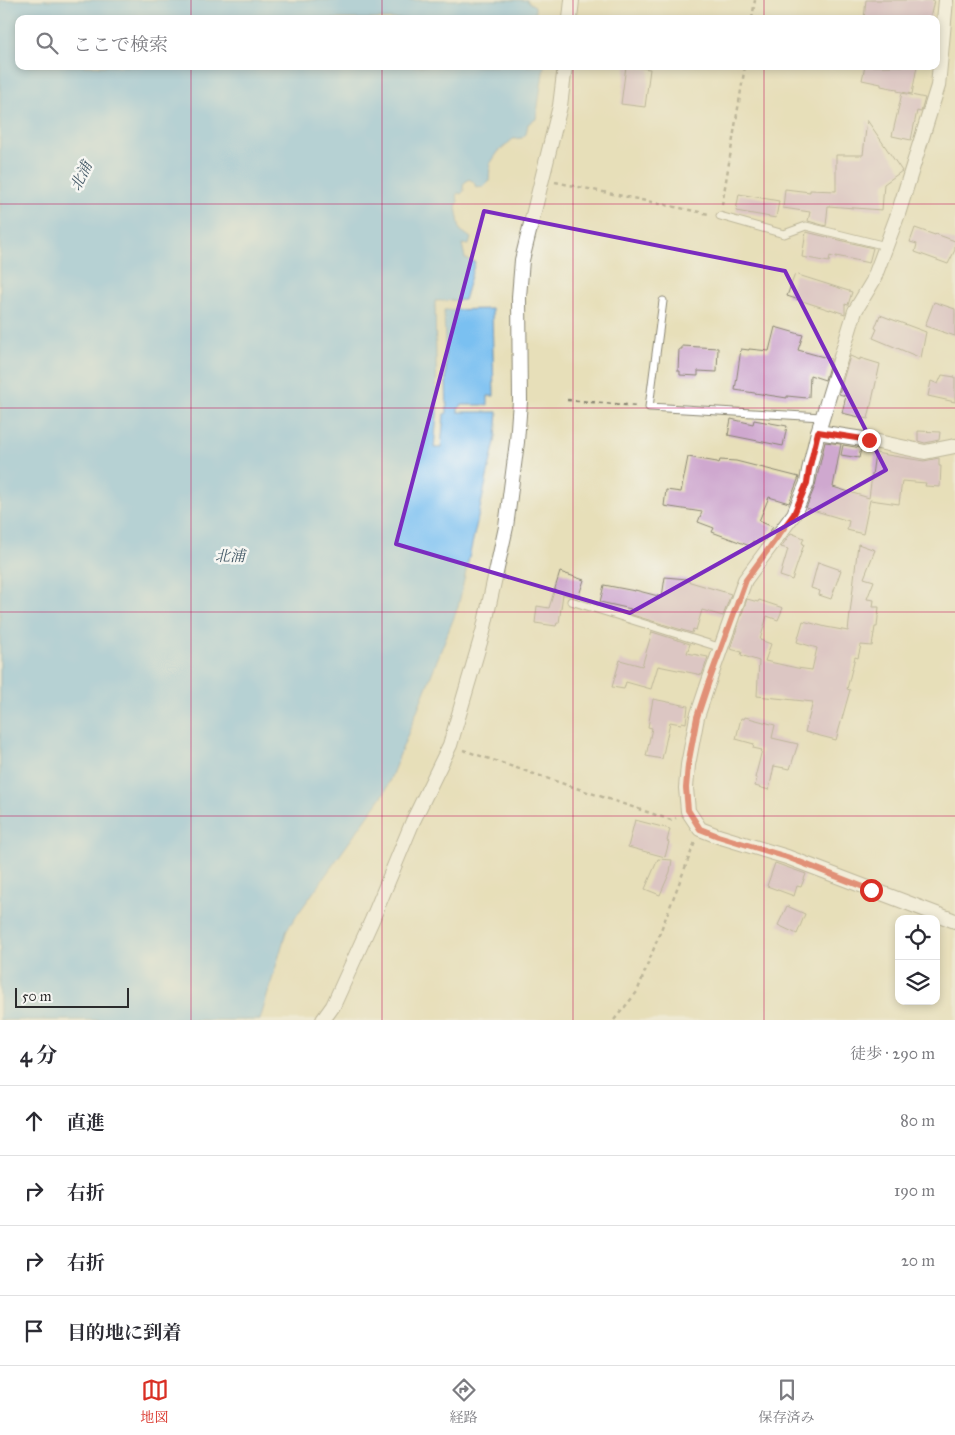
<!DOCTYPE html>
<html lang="ja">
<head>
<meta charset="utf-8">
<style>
	:root { --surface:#fff; --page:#f2f2f3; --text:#2b2b33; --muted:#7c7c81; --line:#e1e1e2; --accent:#d93025 }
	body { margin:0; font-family:"IM FELL Great Primer","Noto Serif JP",serif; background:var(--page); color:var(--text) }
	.controls { position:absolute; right:15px; bottom:15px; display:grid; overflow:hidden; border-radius:10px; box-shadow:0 2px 8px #0003 }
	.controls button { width:45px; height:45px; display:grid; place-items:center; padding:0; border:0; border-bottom:1px solid var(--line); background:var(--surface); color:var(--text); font:25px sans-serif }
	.scale { position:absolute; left:15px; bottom:12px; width:114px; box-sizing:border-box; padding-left:5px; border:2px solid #2b2b2b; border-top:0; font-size:14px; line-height:18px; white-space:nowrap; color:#2b2b2b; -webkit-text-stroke:4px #f6f6f2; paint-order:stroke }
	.stop { position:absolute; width:15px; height:15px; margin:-11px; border:4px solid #d93025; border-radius:50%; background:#fff }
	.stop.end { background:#d93025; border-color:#fff; box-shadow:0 1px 5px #0008 }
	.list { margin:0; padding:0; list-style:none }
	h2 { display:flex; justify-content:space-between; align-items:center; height:65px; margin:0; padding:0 20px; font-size:21px }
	h2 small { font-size:16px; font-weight:400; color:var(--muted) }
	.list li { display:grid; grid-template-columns:32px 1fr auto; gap:15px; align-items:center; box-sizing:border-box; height:70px; padding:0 20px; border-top:1px solid var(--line) }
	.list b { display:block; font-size:19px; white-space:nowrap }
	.list em { font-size:16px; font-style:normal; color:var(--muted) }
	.icon { flex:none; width:28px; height:28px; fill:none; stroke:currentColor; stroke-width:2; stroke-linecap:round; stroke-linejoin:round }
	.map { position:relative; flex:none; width:955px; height:1020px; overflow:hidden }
	.search { position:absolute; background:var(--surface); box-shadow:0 2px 8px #0003; left:15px; right:15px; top:15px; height:55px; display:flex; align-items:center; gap:12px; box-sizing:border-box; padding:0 18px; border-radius:10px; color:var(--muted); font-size:19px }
	.sheet { height:345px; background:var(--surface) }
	nav { display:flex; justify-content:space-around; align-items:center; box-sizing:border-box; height:70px; border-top:1px solid var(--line); background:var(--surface); font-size:14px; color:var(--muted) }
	nav a { display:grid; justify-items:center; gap:2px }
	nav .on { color:var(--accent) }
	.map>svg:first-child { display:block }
	.water { fill:#7ac0f1; stroke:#52768e }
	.building { fill:#cfa8cf }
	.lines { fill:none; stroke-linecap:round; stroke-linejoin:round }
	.lane-casing { stroke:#898572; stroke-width:9 }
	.street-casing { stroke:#898572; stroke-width:16 }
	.path { stroke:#898572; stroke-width:2.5; stroke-dasharray:4 4; stroke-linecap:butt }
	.lane { stroke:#fff; stroke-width:7 }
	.street { stroke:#fff; stroke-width:14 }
	.route { stroke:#d93025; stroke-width:6 }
	.marked { fill:none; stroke:#7b2cbf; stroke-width:4; stroke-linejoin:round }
	.grid { fill:none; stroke:#c2185b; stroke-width:1; stroke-opacity:0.55 }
	.labels { text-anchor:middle; stroke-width:5; stroke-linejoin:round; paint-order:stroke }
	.water-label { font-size:15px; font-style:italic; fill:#435866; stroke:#f6f6f2 }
</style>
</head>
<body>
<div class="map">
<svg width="955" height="1020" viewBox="0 0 955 1020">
	<rect width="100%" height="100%" fill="#f6f6f2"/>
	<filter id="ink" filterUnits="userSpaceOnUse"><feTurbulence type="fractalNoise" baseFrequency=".02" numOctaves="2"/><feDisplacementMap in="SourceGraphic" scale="10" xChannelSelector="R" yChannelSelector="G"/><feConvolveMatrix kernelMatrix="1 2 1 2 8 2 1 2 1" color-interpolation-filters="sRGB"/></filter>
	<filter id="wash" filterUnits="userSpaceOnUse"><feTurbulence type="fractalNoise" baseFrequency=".0096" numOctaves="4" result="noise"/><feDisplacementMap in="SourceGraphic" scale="20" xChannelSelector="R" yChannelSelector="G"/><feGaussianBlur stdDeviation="1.12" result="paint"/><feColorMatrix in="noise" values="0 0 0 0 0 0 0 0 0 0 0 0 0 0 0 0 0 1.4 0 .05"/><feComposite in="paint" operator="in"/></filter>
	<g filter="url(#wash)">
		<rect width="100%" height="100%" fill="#e7dfb9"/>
		<path class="water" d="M0 0H527L528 2 535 6V17L540 19H19V66H544L536 119 528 124 526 134 522 138 513 139 498 152 490 164 489 182 483 187 476 188 474 182 469 179 463 184 464 191 461 194 458 193 456 195 458 201 456 207 460 230 471 238 469 245 462 244 465 258 475 262 464 300 435 301 437 414 434 448H441L444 414 447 413 444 310 492 309 494 396H488V405H462L458 409V412H498L496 437 458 607 385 792 287 929 260 1020H0Z"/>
		<g id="blocks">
			<g class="building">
				<path d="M866 0H934L930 19H864Z"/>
				<path d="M626 66 650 69 645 107 621 104Z"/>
				<path d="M865 66H917L912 94 897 91V89L881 86V84L862 80Z"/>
				<path d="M902 93 925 98 921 112 917 111 911 140 892 136Z"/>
				<path d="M867 120 902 171 884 184 882 210 828 206 826 226 808 221 810 212 783 208 785 189 810 192V190L836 191V155H863Z"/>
				<path d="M739 194 779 201 776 218 736 211Z"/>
				<path d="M915 228 935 235 936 234 955 241V250L948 264 915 252 917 244 910 242Z"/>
				<path d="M806 232 873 248 869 263 836 256V258L830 256 829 262 802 257Z"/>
				<path d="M795 274 852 292 848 305 845 304V314L830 309V310L787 296Z"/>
				<path d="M934 302 955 309V336L925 326Z"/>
				<path d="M880 315 926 332 921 358 873 338 877 329 875 328Z"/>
				<path d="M775 327 803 335 798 350 831 359 825 380 810 375 809 397H807V398L787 396V398L735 390 741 349 749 350V349L769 351Z"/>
				<path d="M682 346 718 348 717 372 698 371V376L680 375V371H678L679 349H682Z"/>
				<path d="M850 356 860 360V358L880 364 868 419 842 413 846 396 839 394Z"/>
				<path d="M942 375 955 377V402L928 396 931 381 938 384Z"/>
				<path d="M731 419 753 424 754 420 787 426 783 446 728 435Z"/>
				<path d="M918 431 940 432 939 440 925 443 918 441Z"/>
				<path d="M825 442 841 444 833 487 869 498 875 453 924 461 939 458V466H941L940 487 925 486 926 483 902 481 899 504 870 500 863 534 847 530 849 521 806 508 815 486Z"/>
				<path d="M843 445 861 448 859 458 841 455Z"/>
				<path d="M688 457 717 462 719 463 720 460 736 461 799 477 789 503 769 497 759 521 773 527 762 542 758 540 757 543 753 541 750 546 712 532 714 528 698 522 702 512 664 506 666 490 681 492Z"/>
				<path d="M791 533 804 538 802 543 804 544 792 580 780 576 788 549 781 547Z"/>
				<path d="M858 544 875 550 864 578 874 581 867 599 874 600 873 607H879L877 627H875L872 646 861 645 858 658 855 657 847 689 850 690 836 740 805 732 813 702 757 696 759 661 741 655 742 652 730 649 747 599 758 602 759 600 783 608 778 620 767 616 760 640 771 644 765 661 797 668 812 670 817 648 797 642 803 621 826 627 848 631Z"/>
				<path d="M818 562 841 570 831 599 819 595 820 591 811 588Z"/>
				<path d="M560 572 584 580 578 598 563 594 559 623H557L556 626 535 623 537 606 549 608Z"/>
				<path d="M665 577 687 579V581L731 594 723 616 702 610 696 630 693 629 692 633 629 614 631 609 600 602 604 585 635 591V590L662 597Z"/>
				<path d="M652 632 690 644 687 653 708 657 702 675 658 666 651 689 626 682 624 689 612 687 620 660 642 666Z"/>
				<path d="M653 699 688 706 686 723 682 722 681 724 670 722 662 759 646 756 652 728 648 727Z"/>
				<path d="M745 717 775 725 772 738 798 744 790 769 774 766 769 790 755 786 757 778H755L762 750 753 748 754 744 736 739 741 718 744 719Z"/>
				<path d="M635 820 670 829 667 841 669 842 665 857 628 847Z"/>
				<path d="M658 859 672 860 670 872 660 895 645 889Z"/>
				<path d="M775 863 806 874 801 887 797 886 794 896 767 886Z"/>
				<path d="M787 906 805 914 797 934 778 925Z"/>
			</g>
		</g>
	</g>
	<g filter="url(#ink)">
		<use href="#blocks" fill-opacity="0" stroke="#898572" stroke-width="1"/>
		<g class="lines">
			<g class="lane-casing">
				<g id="lane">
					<path d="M720 216 784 234 806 226 886 246"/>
					<path d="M663 301 649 407 822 417"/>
					<path d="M571 601 722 648"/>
				</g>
			</g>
			<g class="street-casing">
				<g id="street">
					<path d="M946 0 938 86 898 214 873 281 855 311 818 432 809 470 807 483 794 514 745 580 708 684 697 717 688 765 686 788 688 811 700 829 718 836 787 857 955 921"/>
					<path d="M570 19 572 0"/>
					<path d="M818 432 869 440 925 452 955 446"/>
					<path d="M323 1020 333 1006 372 920 413 821 450 745 483 632 506 527 517 442 520 401 519 297 522 260 560 106 565 66"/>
				</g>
			</g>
			<g class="path">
				<path d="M752 19 755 0"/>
				<path d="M555 182 709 214"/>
				<path d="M722 205 745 66"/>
				<path d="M567 400 638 406"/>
				<path d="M463 750 671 820 676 818"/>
				<path d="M614 1020 637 992 695 842"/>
			</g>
			<use href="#lane" class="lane"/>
			<use href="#street" class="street"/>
		</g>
	</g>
	<g class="lines" filter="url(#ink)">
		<path class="route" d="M869 440 818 432 809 470 807 483 794 514 746 580 708 684 697 717 688 765 686 788 688 810 700 829 718 836 787 857 871 890"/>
	</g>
	<path d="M0 0H955V1020H0ZM484 211 785 271 886 470 630 613 396 544Z" fill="#e7dfb9" fill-opacity=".55" fill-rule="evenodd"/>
	<path class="marked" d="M484 211 785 271 886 470 630 613 396 544Z"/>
	<path class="grid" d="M191 0V19M382 0V19M573 0V19M764 0V19M191 66V1020M382 66V1020M573 66V1020M764 66V1020M0 204H955M0 408H955M0 612H955M0 816H955"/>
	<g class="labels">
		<g class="water-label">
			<text transform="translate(81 176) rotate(-64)" y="5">北浦</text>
			<text x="230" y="561">北浦</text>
		</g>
	</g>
</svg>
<div class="controls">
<button><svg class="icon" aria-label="locate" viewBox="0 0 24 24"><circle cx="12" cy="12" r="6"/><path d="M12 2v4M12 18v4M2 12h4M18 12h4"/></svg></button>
<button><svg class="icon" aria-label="layers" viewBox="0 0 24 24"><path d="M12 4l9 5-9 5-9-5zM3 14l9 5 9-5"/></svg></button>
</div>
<div class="scale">50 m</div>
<div class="stop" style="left:871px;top:890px"></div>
<div class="stop end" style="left:869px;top:440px"></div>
<div class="search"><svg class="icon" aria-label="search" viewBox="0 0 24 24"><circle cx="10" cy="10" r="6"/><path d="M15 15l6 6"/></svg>ここで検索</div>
</div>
<section class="sheet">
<h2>4 分<small>徒歩 · 290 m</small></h2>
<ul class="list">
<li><svg class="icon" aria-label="ahead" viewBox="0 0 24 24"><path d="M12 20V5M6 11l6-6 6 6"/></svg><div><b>直進</b></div><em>80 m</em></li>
<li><svg class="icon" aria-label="right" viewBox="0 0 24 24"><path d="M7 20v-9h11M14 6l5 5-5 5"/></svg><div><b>右折</b></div><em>190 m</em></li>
<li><svg class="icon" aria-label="right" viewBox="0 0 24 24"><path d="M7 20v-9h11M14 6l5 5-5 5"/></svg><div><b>右折</b></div><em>20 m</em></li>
<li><svg class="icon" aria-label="arrive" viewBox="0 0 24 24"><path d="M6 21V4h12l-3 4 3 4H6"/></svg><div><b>目的地に到着</b></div></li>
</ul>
</section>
<nav>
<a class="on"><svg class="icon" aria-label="map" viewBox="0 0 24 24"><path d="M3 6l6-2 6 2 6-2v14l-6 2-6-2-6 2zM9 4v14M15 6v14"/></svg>地図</a>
<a><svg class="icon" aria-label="directions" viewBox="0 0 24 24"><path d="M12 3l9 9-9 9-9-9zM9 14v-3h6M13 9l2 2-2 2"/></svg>経路</a>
<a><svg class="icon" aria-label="saved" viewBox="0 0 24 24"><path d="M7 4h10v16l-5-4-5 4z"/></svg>保存済み</a>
</nav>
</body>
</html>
